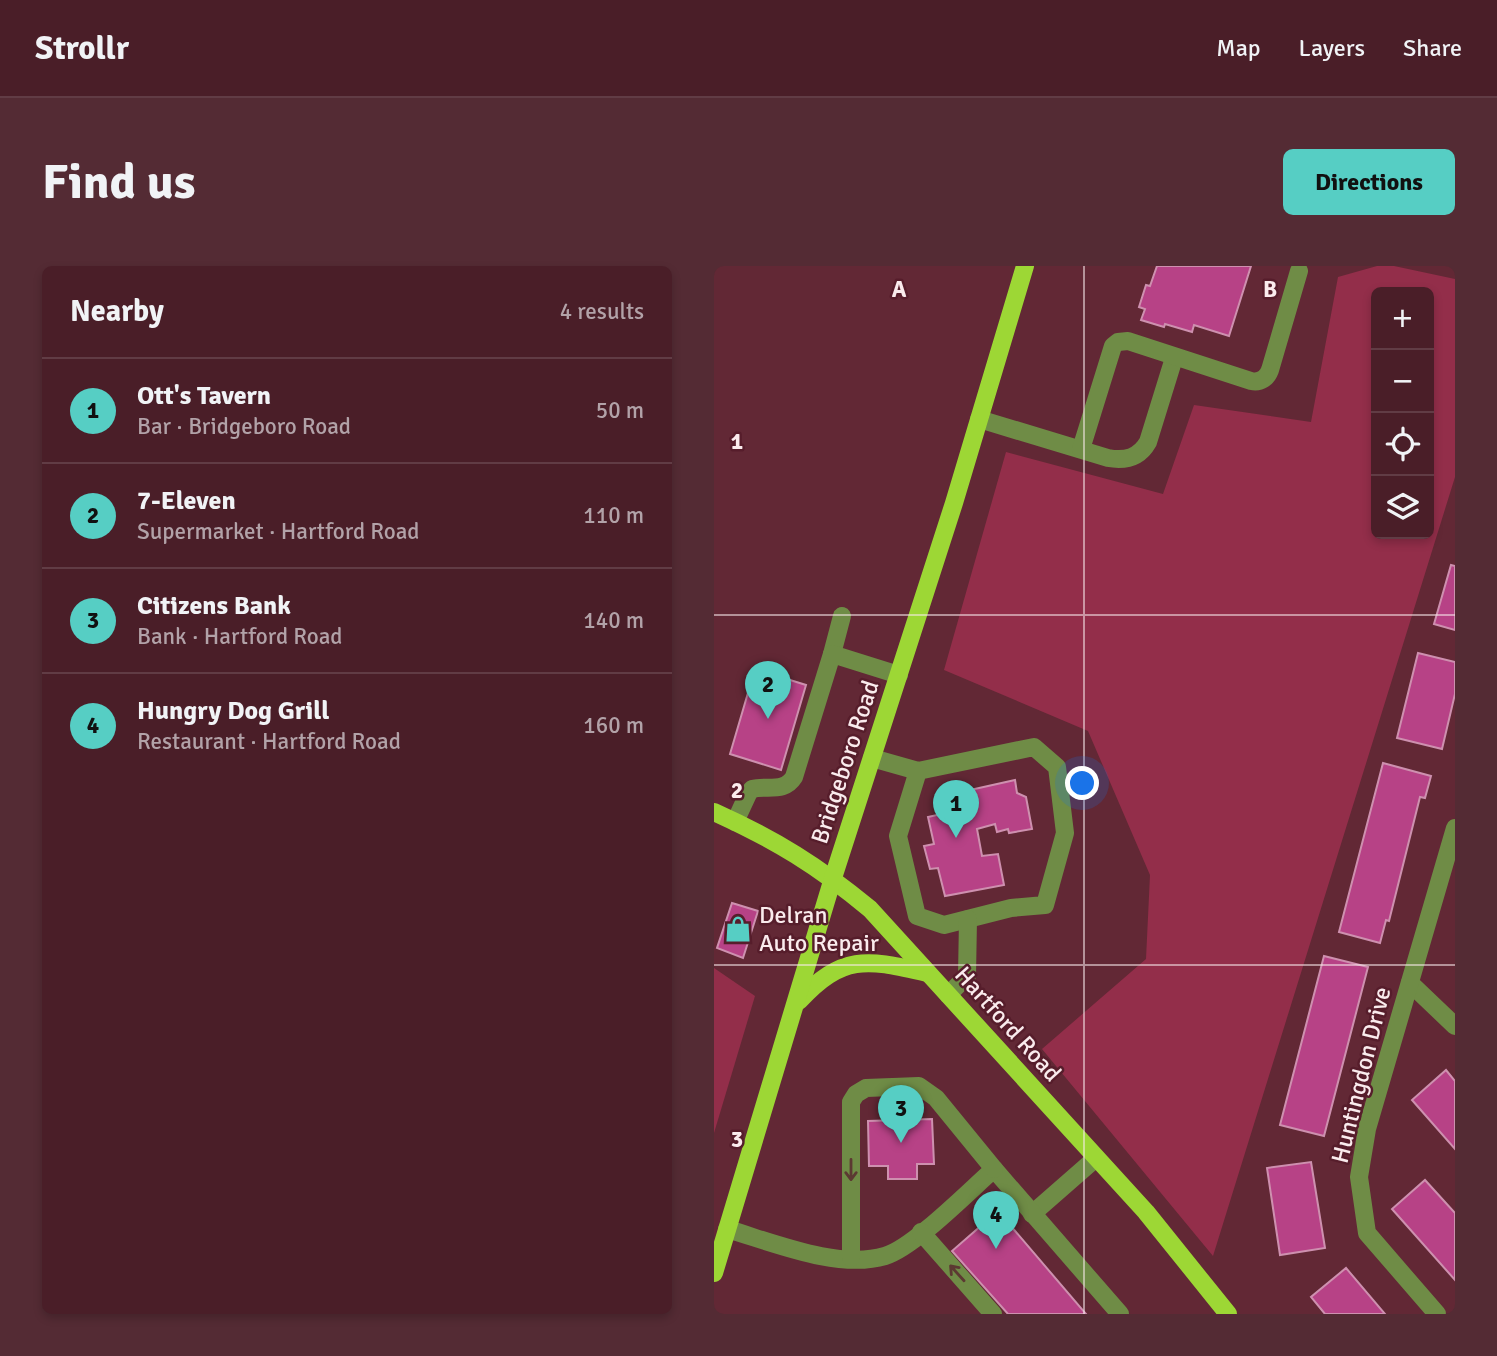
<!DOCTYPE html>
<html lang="en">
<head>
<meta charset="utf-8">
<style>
	:root { --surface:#4a1e28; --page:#542b34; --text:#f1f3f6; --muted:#b2a2a8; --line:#613c45; --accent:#56cec4 }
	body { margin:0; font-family:Signika,sans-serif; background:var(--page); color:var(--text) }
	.controls { position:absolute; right:21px; top:21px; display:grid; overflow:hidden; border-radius:10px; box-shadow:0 4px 10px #0003 }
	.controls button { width:63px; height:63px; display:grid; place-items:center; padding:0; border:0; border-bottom:2px solid var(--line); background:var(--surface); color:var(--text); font:35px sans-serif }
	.you { position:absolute; left:369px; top:518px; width:24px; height:24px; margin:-18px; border:5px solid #fff; border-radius:50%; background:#1a73e8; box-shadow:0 0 0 10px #1a73e833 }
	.badge { display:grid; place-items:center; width:46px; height:46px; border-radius:50%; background:var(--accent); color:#111; font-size:23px; font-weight:700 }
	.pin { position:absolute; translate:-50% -58px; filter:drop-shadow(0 2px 4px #0008) }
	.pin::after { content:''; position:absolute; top:37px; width:24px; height:21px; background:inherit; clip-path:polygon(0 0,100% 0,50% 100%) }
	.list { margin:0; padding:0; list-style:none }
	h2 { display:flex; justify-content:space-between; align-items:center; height:91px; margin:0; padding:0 28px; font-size:30px }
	h2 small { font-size:23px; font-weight:400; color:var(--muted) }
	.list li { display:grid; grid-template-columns:46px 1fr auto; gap:21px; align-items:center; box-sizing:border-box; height:105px; padding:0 28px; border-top:2px solid var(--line) }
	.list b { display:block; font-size:26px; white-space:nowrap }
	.list p { margin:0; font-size:23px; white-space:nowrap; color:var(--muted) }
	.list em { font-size:23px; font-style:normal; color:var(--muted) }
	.icon { flex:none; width:38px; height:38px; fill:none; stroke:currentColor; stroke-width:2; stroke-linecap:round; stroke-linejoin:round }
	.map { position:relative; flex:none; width:741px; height:1048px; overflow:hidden; border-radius:10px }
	header { display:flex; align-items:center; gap:42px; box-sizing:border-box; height:98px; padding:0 35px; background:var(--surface); border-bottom:2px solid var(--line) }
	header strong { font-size:33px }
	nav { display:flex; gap:38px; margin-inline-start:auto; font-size:24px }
	.intro { display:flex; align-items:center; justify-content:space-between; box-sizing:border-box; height:168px; padding:0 42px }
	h1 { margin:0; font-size:49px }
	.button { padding:18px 32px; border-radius:10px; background:var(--accent); color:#111; font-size:24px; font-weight:700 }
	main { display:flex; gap:42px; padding:0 42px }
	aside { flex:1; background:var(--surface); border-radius:10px; box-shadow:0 4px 10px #0003 }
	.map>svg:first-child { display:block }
	.green { fill:#932e4a; fill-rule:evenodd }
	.building { fill:#b74286; stroke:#ce90af; stroke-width:2 }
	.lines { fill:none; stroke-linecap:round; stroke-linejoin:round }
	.minor { stroke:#6f8c46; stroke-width:18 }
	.major { stroke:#9dd735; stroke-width:18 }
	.oneway { stroke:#5c3932 }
	.grid { fill:none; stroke:#faebed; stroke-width:2; stroke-opacity:0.55 }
	.labels { text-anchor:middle; stroke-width:5; stroke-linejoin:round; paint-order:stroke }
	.street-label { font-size:24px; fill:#faebed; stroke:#561d2b }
	.poi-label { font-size:24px; fill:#faebed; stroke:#561d2b; text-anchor:start }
	.grid-label { font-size:23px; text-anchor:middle; font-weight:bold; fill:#faebed; stroke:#561d2b; stroke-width:5; stroke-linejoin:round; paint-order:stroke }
</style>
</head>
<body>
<header>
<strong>Strollr</strong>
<nav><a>Map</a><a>Layers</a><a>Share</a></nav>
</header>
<div class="intro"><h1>Find us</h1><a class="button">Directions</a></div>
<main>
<aside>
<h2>Nearby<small>4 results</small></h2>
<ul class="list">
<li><span class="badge">1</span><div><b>Ott's Tavern</b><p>Bar · Bridgeboro Road</p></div><em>50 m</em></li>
<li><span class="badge">2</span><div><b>7-Eleven</b><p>Supermarket · Hartford Road</p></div><em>110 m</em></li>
<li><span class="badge">3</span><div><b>Citizens Bank</b><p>Bank · Hartford Road</p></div><em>140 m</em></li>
<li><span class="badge">4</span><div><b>Hungry Dog Grill</b><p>Restaurant · Hartford Road</p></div><em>160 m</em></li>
</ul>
</aside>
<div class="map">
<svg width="741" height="1048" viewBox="0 0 741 1048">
	<rect width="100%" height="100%" fill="#622835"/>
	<g class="green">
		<path d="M663 0H680L741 13V211L499 990 328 783 432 693 436 609 374 465 230 404 292 186 449 228 480 139 597 156 624 11ZM715 26V268H662V26Z"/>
		<path d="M0 702 41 730 0 867Z"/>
	</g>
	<g class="building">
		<path d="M443 0H537L515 70 480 59 478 66 451 58 450 61 427 54 431 43 425 41 432 19 436 20Z"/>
		<path d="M737 299 741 300V364L720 358Z"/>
		<path d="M704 387 741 396V428L728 483 683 472Z"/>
		<path d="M41 403 92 419 67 504 16 488Z"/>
		<path d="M669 497 717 510 711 532 706 531 675 655 672 654 666 677 625 666Z"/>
		<path d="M301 514 303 527 312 531 318 563 295 567 294 563 283 566 281 558 263 563 268 590 284 588 290 619 231 630 224 602 216 603 210 580 220 578 214 551 241 545 238 528Z"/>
		<path d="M18 637 44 645 29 692 3 682Z"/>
		<path d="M610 690 654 701 610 870 566 859Z"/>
		<path d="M732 804 741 815V883L698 834Z"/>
		<path d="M218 853 220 898H203V913H174V900H155L154 855Z"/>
		<path d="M597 896 611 982 566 989 553 902Z"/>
		<path d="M711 914 741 947V1014L678 943Z"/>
		<path d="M284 945 372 1048H294L238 985Z"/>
		<path d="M632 1002 671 1048H611L597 1031Z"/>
	</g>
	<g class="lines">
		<g class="minor">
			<path d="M265 153 394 192C411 195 425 192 434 176L460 92"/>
			<path d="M367 183 399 80 404 76 414 75 537 115C547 117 553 112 556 104L585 5"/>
			<path d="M118 388 128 350"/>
			<path d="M158 492 204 505 320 481 343 501 351 567 331 639 297 642 230 659 203 650 184 570 204 505"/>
			<path d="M21 556 34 528 38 523C54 519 70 527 80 511L118 388 185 409"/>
			<path d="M696 717 741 760"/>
			<path d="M234 729 253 710 254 653"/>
			<path d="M318 948 382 892"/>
			<path d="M13 963C58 976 124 1004 171 990 199 982 255 925 280 903L406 1048"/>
			<path d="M207 966 279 1048"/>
			<path d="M137 992V836L142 828 152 822 205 820 222 832 280 903"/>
			<path d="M723 1048 653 967 645 911 653 863 741 562"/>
		</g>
		<g class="major">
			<path d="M0 546C62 574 104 600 156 643L432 946 514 1048"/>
			<path d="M85 735C130 686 155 694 214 707"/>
			<path d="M0 1007 119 612 240 237 311 0"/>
		</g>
	</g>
	<defs><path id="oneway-shaft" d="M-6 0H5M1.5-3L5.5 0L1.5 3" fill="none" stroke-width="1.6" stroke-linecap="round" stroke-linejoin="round" transform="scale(1.75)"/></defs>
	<g class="oneway">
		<use href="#oneway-shaft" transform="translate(137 904) rotate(90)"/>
		<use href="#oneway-shaft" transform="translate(243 1007) rotate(-132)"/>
	</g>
	<path class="grid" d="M370 0V1048M0 349H741M0 699H741"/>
	<defs>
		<g id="shop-bare" transform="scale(2.1)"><path d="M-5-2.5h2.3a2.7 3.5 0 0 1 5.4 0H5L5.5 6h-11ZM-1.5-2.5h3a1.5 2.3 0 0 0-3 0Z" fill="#56cec4" stroke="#561d2b" stroke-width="2.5" paint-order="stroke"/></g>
	</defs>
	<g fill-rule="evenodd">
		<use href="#shop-bare" x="24" y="663"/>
	</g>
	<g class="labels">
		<g class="street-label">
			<text transform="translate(131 496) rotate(-72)" y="8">Bridgeboro Road</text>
			<text transform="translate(294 758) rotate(48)" y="8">Hartford Road</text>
			<text transform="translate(647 809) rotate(-76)" y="8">Huntingdon Drive</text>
		</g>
		<g class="poi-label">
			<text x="45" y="657">Delran<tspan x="45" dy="28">Auto Repair</tspan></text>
		</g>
	</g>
	<g class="grid-label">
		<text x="185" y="31">A</text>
		<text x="556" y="31">B</text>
		<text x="23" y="183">1</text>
		<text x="23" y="532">2</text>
		<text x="23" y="881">3</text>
	</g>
</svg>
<div class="controls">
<button>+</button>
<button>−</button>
<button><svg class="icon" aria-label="locate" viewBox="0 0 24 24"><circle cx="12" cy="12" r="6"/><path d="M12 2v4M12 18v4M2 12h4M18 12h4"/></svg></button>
<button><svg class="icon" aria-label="layers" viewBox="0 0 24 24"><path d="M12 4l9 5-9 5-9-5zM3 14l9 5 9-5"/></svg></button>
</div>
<div class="you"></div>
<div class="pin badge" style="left:242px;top:572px">1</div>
<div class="pin badge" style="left:54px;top:453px">2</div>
<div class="pin badge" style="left:187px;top:877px">3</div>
<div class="pin badge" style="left:282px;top:983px">4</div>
</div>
</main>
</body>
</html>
